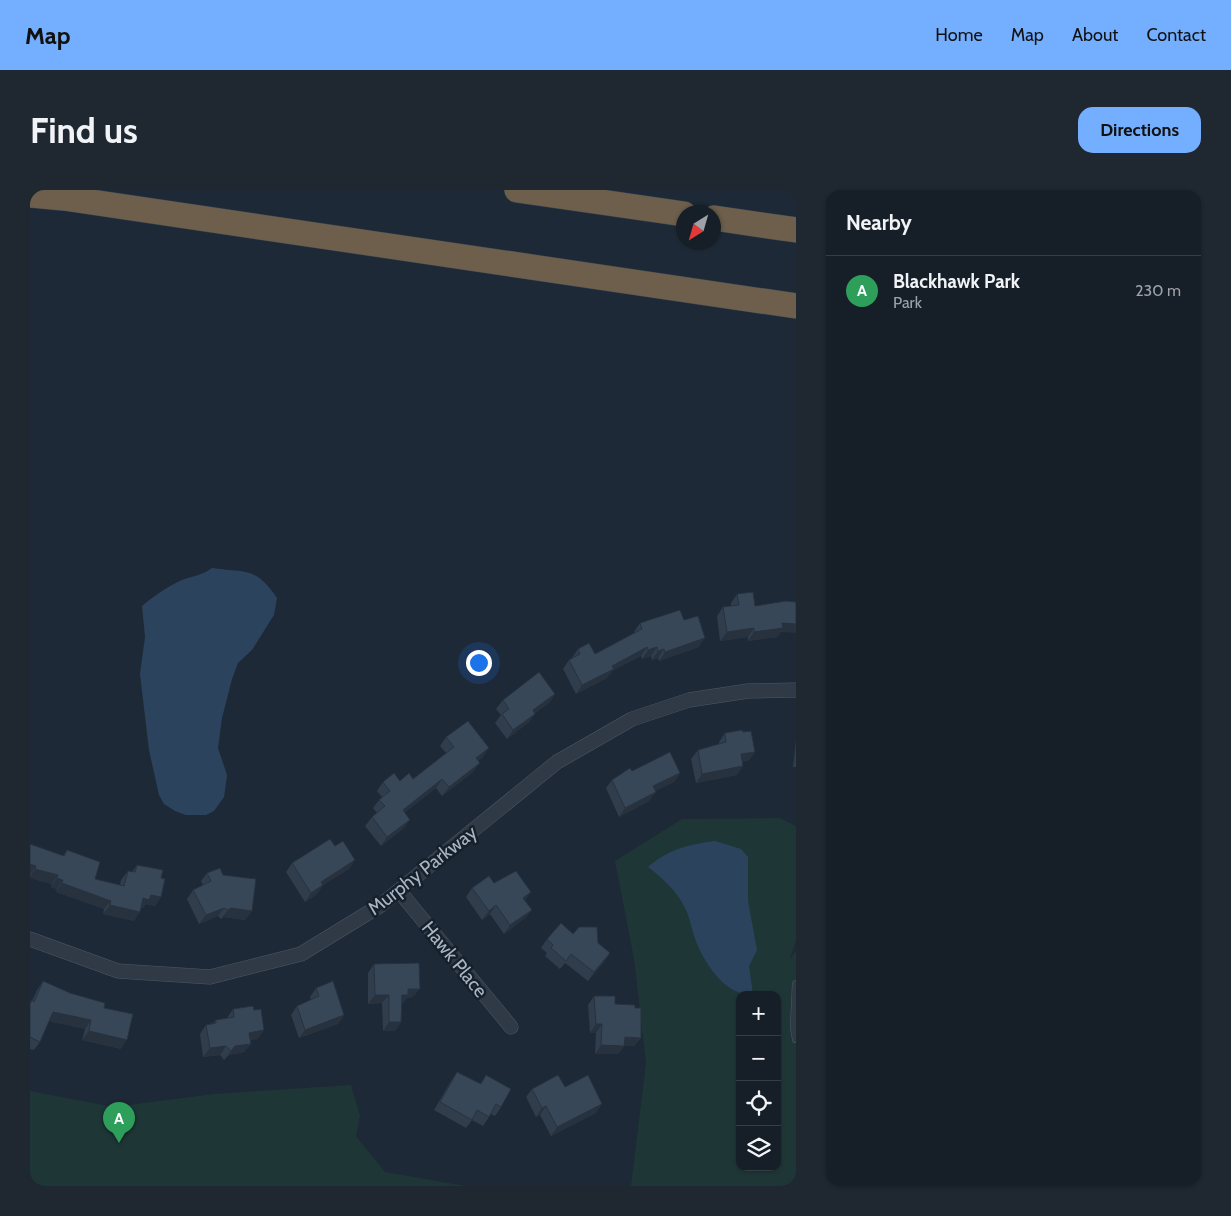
<!DOCTYPE html>
<html lang="en">
<head>
<meta charset="utf-8">
<style>
	:root { --surface:#161f28; --page:#1f2730; --text:#f1f3f6; --muted:#9ea2a8; --line:#353d45; --accent:#74afff }
	body { margin:0; font-family:Cabin,sans-serif; background:var(--page); color:var(--text) }
	.controls { position:absolute; right:15px; bottom:15px; display:grid; overflow:hidden; border-radius:10px; box-shadow:0 1px 4px #0004 }
	.controls button { width:45px; height:45px; display:grid; place-items:center; padding:0; border:0; border-bottom:1px solid var(--line); background:var(--surface); color:var(--text); font:25px sans-serif }
	.compass { position:absolute; left:646px; top:15px; width:45px; height:45px; border-radius:50%; background:var(--surface); box-shadow:0 1px 4px #0004; rotate:217deg }
	.you { position:absolute; left:448px; top:472px; width:18px; height:18px; margin:-12px; border:4px solid #fff; border-radius:50%; background:#1a73e8; box-shadow:0 0 0 8px #1a73e833 }
	.badge { display:grid; place-items:center; width:32px; height:32px; border-radius:50%; background:var(--accent); color:#fff; font-size:16px; font-weight:700 }
	.pin { position:absolute; translate:-50% -41px; filter:drop-shadow(0 1px 2px #0008) }
	.pin::after { content:''; position:absolute; top:26px; width:18px; height:15px; background:inherit; clip-path:polygon(0 0,100% 0,50% 100%) }
	.list { margin:0; padding:0; list-style:none }
	h2 { display:flex; justify-content:space-between; align-items:center; height:65px; margin:0; padding:0 20px; font-size:21px }
	h2 small { font-size:16px; font-weight:400; color:var(--muted) }
	.list li { display:grid; grid-template-columns:32px 1fr auto; gap:15px; align-items:center; box-sizing:border-box; height:70px; padding:0 20px; border-top:1px solid var(--line) }
	.list b { display:block; font-size:19px; white-space:nowrap }
	.list p { margin:0; font-size:16px; white-space:nowrap; color:var(--muted) }
	.list em { font-size:16px; font-style:normal; color:var(--muted) }
	.icon { flex:none; width:28px; height:28px; fill:none; stroke:currentColor; stroke-width:2; stroke-linecap:round; stroke-linejoin:round }
	.map { position:relative; flex:none; width:766px; height:996px; overflow:hidden; border-radius:15px }
	header { display:flex; align-items:center; gap:30px; box-sizing:border-box; height:70px; padding:0 25px; background:var(--accent); color:#111 }
	header strong { font-size:24px }
	nav { display:flex; gap:28px; margin-inline-start:auto; font-size:18px }
	.intro { display:flex; align-items:center; justify-content:space-between; box-sizing:border-box; height:120px; padding:0 30px }
	h1 { margin:0; font-size:35px }
	.button { padding:12px 22px; border-radius:15px; background:var(--accent); color:#111; font-size:18px; font-weight:700 }
	main { display:flex; gap:30px; padding:0 30px }
	aside { flex:1; background:var(--surface); border-radius:15px; box-shadow:0 1px 4px #0004 }
	.map>svg:first-child { display:block }
	.green { fill:#1f3637; fill-rule:evenodd }
	.water { fill:#2c435e }
	.lines { fill:none; stroke-linecap:round; stroke-linejoin:round }
	.service-casing { stroke:#4d5865; stroke-width:8 }
	.minor-casing { stroke:#4d5865; stroke-width:15 }
	.motorway-casing { stroke:#3b4551; stroke-width:26 }
	.service { stroke:#303a47; stroke-width:7 }
	.minor { stroke:#303a47; stroke-width:14 }
	.motorway { stroke:#6e5f4c; stroke-width:25 }
	.wall { fill:#303d4c }
	.shaded-wall { fill:#27323e }
	.building { fill:#384758; stroke:#27323e }
	.labels { text-anchor:middle; stroke-width:5; stroke-linejoin:round; paint-order:stroke }
	.street-label { font-size:19px; fill:#a9b5c5; stroke:#16202b }
</style>
</head>
<body>
<header>
<strong>Map</strong>
<nav><a>Home</a><a>Map</a><a>About</a><a>Contact</a></nav>
</header>
<div class="intro"><h1>Find us</h1><a class="button">Directions</a></div>
<main>
<div class="map">
<svg width="766" height="996" viewBox="0 0 766 996">
	<rect width="100%" height="100%" fill="#1d2936"/>
	<g class="green">
		<path d="M750 628 766 636V750L760 769 766 761V996H601L616 873 604 769 585 671 652 629ZM710 805H747V977H710Z"/>
		<path d="M321 895 330 926 326 946 355 982 435 996H0V901L83 917 184 904Z"/>
	</g>
	<g class="water">
		<path d="M182 378C216 383 225 376 247 408L244 425 222 460 208 473 202 489 192 528 188 558 197 585 195 600 194 607 184 621 176 625H156L145 621 134 614 129 605 119 560 110 484 115 447 112 416C124 406 138 396 152 390 163 386 173 385 182 378Z"/>
		<path d="M685 651 711 659 718 667V711L727 760 719 776 723 805C696 805 678 778 668 756 662 744 661 728 654 716 647 701 630 686 618 677 637 660 660 654 685 651Z"/>
	</g>
	<g class="lines">
		<g class="service-casing">
			<path id="service" d="M766 794 764 837 766 849"/>
		</g>
		<g class="minor-casing">
			<g id="minor">
				<path d="M369 701 481 837"/>
				<path d="M0 749 88 781 180 787 271 764 351 715 527 572 602 529 659 510 718 501 766 500"/>
			</g>
		</g>
		<g class="motorway-casing">
			<g id="motorway">
				<path d="M487 0 654 24"/>
				<path d="M0 5 34 8 766 116"/>
				<path d="M684 28 766 40"/>
			</g>
		</g>
		<use href="#service" class="service"/>
		<use href="#minor" class="minor"/>
		<use href="#motorway" class="motorway"/>
	</g>
	<g class="wall">
		<path d="M707 404 725 416 751 442 747 447 718 451V447L690 451 687 426 693 417 701 416V413Z"/>
		<path d="M654 430 669 457 629 471 628 468 622 470 621 466 612 469 611 466 582 481 577 488 546 504 533 479 539 470 542 468 548 459 565 464 604 443V442L610 433Z"/>
		<path d="M525 504 519 513 505 523 499 532 477 549 465 533 471 525 466 519 473 510Z"/>
		<path d="M713 542 725 562 719 570 712 572 713 576 707 585 666 593 661 569 668 560 689 554V552L695 543Z"/>
		<path d="M416 547 453 567 448 571 443 582 412 606 406 598 374 623V638L351 656 335 636 342 627 347 623 343 618 349 610 352 607 347 601 353 592 370 591 383 589 416 563 410 556Z"/>
		<path d="M766 550V577H763Z"/>
		<path d="M650 583 644 592 625 601 619 611 589 627 576 598 582 590Z"/>
		<path d="M0 654 33 666 37 660 65 689 90 695 91 690 98 681 102 682 107 675 131 688V707L125 716 116 714 113 718H111L104 731 73 724 74 719 26 702 27 699 21 697 22 694 0 688Z"/>
		<path d="M262 673 319 679 293 695 287 704 275 712 256 682Z"/>
		<path d="M177 683 222 721 215 730 194 727 191 729 188 726 169 734 157 709 163 700 173 695 171 691Z"/>
		<path d="M464 693 502 720 495 728 474 744 460 724 452 730 436 707 442 698Z"/>
		<path d="M543 744 568 753 580 763 574 772 558 791 535 773 530 779 515 766 517 763 511 758 517 749Z"/>
		<path d="M344 774 383 807 377 808 372 814 371 832 365 841H353L352 813 338 814V783Z"/>
		<path d="M13 791 74 818 91 859 52 850 55 839 19 831 10 852 4 860 0 859V813L2 810V811L7 800Z"/>
		<path d="M286 798 314 825 308 834 269 848 261 825 267 816 281 810 280 807Z"/>
		<path d="M564 806 585 814 605 818 611 848 604 856H594L588 864H565L566 843H560L558 815Z"/>
		<path d="M203 819 228 849 220 850 221 854 214 862 199 865 194 870 190 865 173 867 170 844 176 835 183 833 186 830 197 828Z"/>
		<path d="M427 882 450 894 456 885 471 917 465 926 461 924 453 936 442 930 436 938 404 920 421 891Z"/>
		<path d="M535 897 566 923 521 946 510 925 506 927 496 907 502 899Z"/>
	</g>
	<g class="shaded-wall">
		<path d="M752 433 766 434V443L751 442 747 447 718 451 724 442Z"/>
		<path d="M724 438 718 447 690 451 697 442Z"/>
		<path d="M675 448 669 457 629 471 635 462Z"/>
		<path d="M617 457 611 466 582 481 577 488 546 504 552 495 582 476Z"/>
		<path d="M627 457 621 466 612 469 618 460Z"/>
		<path d="M634 459 628 468 622 470 628 461Z"/>
		<path d="M525 504 519 513 496 529 503 520Z"/>
		<path d="M505 524 499 532 477 549 483 540Z"/>
		<path d="M459 558 453 567 440 577 446 568Z"/>
		<path d="M725 562 719 570 704 573 711 564Z"/>
		<path d="M450 573 443 582 412 606 419 597Z"/>
		<path d="M713 576 707 585 666 593 672 584Z"/>
		<path d="M650 583 644 592 616 605 623 596Z"/>
		<path d="M412 589 406 598 366 629 373 620Z"/>
		<path d="M626 602 619 611 589 627 595 618Z"/>
		<path d="M380 630 374 638 351 656 357 647Z"/>
		<path d="M325 670 319 679 293 695 287 704 275 712 281 703 291 692Z"/>
		<path d="M0 674 6 676 0 684Z"/>
		<path d="M5 679 28 685 22 694 0 688V686Z"/>
		<path d="M27 688 33 690 27 699 21 697Z"/>
		<path d="M32 693 81 711 74 719 26 702Z"/>
		<path d="M501 702 495 711 493 708Z"/>
		<path d="M121 705 131 707 125 716 116 714 113 718 107 717 113 708Z"/>
		<path d="M80 715 110 722 104 731 73 724Z"/>
		<path d="M466 715 460 724 452 730 459 721Z"/>
		<path d="M194 718 188 726 169 734 176 725Z"/>
		<path d="M201 718 222 721 215 730 194 727 191 729 198 720Z"/>
		<path d="M502 720 495 728 474 744 480 735Z"/>
		<path d="M580 763 574 772 558 791 564 782Z"/>
		<path d="M378 799H390L383 807 377 808 372 814H365L372 805Z"/>
		<path d="M345 805H359L352 813 338 814Z"/>
		<path d="M23 822 61 830 55 839 17 831Z"/>
		<path d="M314 825 308 834 269 848 275 840Z"/>
		<path d="M359 832H371L365 841H353Z"/>
		<path d="M566 834H572L566 843H560Z"/>
		<path d="M234 840 228 849 213 851 219 843Z"/>
		<path d="M59 841 97 850 91 859 52 850Z"/>
		<path d="M595 847 611 848 604 856H594L588 864H565L571 855Z"/>
		<path d="M221 854 214 862 199 865 194 870 201 861 205 856Z"/>
		<path d="M196 856 190 865 173 867 180 858Z"/>
		<path d="M572 914 566 923 521 946 527 937Z"/>
		<path d="M516 916 510 925 506 927 512 918Z"/>
	</g>
	<g class="building">
		<path d="M723 402 725 416 756 411 766 412V434L752 433 753 438 724 442V438L697 442 693 417 709 415 707 404Z"/>
		<path d="M650 420 654 430 668 426 675 448 635 462 634 459 628 461 627 457 618 460 617 457 582 476 584 479 552 495 539 470 550 464 548 459 559 453 565 464 612 439 610 433Z"/>
		<path d="M509 482 525 504 503 520 505 524 483 540 472 524 479 519 473 510Z"/>
		<path d="M438 531 459 558 446 568 450 573 419 597 412 589 373 620 380 630 357 647 342 627 355 616 349 610 360 601 353 592 364 583 370 591 379 583 383 589 424 557 416 547Z"/>
		<path d="M712 540 713 542 721 541 725 562 711 564 713 576 672 584 668 560 696 552 695 543Z"/>
		<path d="M640 562 650 583 623 596 626 602 595 618 582 590 600 578 602 581Z"/>
		<path d="M300 649 305 656 313 651 325 670 291 692 293 695 281 703 262 673Z"/>
		<path d="M0 654 34 666 37 660 70 672 65 689 94 696 98 681 105 682 107 675 133 680 131 688 135 689 131 707 121 705 119 710 113 708 110 722 80 715 81 711 32 693 33 690 27 688 28 685 5 679 6 676 0 674Z"/>
		<path d="M190 678 193 685 226 689 222 721 201 718 198 720 194 718 176 725 163 700 181 691 177 683Z"/>
		<path d="M486 681 501 702 493 708 502 720 480 735 466 715 459 721 442 698 459 686 464 693Z"/>
		<path d="M531 733 543 744 549 737H567L568 753 580 763 564 782 541 764 536 771 521 758 523 755 517 749Z"/>
		<path d="M389 773 390 799H378V805H372L371 832H359V805H345L344 774Z"/>
		<path d="M13 791 40 803 75 813 74 818 103 824 97 850 59 841 61 830 23 822 10 852 0 847V814L2 810 4 812Z"/>
		<path d="M303 791 314 825 275 840 267 816 289 806 286 798Z"/>
		<path d="M564 806H585V814L605 815V818H611V848L595 847 594 856 571 855 572 834H566Z"/>
		<path d="M223 816 224 820 231 819 234 840 219 843 221 854 205 856 201 861 196 856 180 858 176 835 186 833V830L204 827 203 819Z"/>
		<path d="M427 882 451 894 456 885 481 899 471 917 466 914 459 927 447 920 442 930 410 912Z"/>
		<path d="M528 885 535 897 558 885 572 914 527 937 516 916 512 918 502 899Z"/>
	</g>
	<g class="labels">
		<g class="street-label">
			<text transform="translate(392 680) rotate(-38)" y="7">Murphy Parkway</text>
			<text transform="translate(425 769) rotate(51)" y="7">Hawk Place</text>
		</g>
	</g>
</svg>
<div class="controls">
<button>+</button>
<button>−</button>
<button><svg class="icon" aria-label="locate" viewBox="0 0 24 24"><circle cx="12" cy="12" r="6"/><path d="M12 2v4M12 18v4M2 12h4M18 12h4"/></svg></button>
<button><svg class="icon" aria-label="layers" viewBox="0 0 24 24"><path d="M12 4l9 5-9 5-9-5zM3 14l9 5 9-5"/></svg></button>
</div>
<svg class="compass" viewBox="-18 -18 36 36"><path d="M0-13l5 13h-10z" fill="#e53935"/><path d="M0 13l5-13h-10z" fill="#9ea2a8"/></svg>
<div class="you"></div>
<div class="pin badge" style="left:89px;top:953px;background:#2e9e5b">A</div>
</div>
<aside>
<h2>Nearby<small></small></h2>
<ul class="list">
<li><span class="badge" style="background:#2e9e5b">A</span><div><b>Blackhawk Park</b><p>Park</p></div><em>230 m</em></li>
</ul>
</aside>
</main>
</body>
</html>
